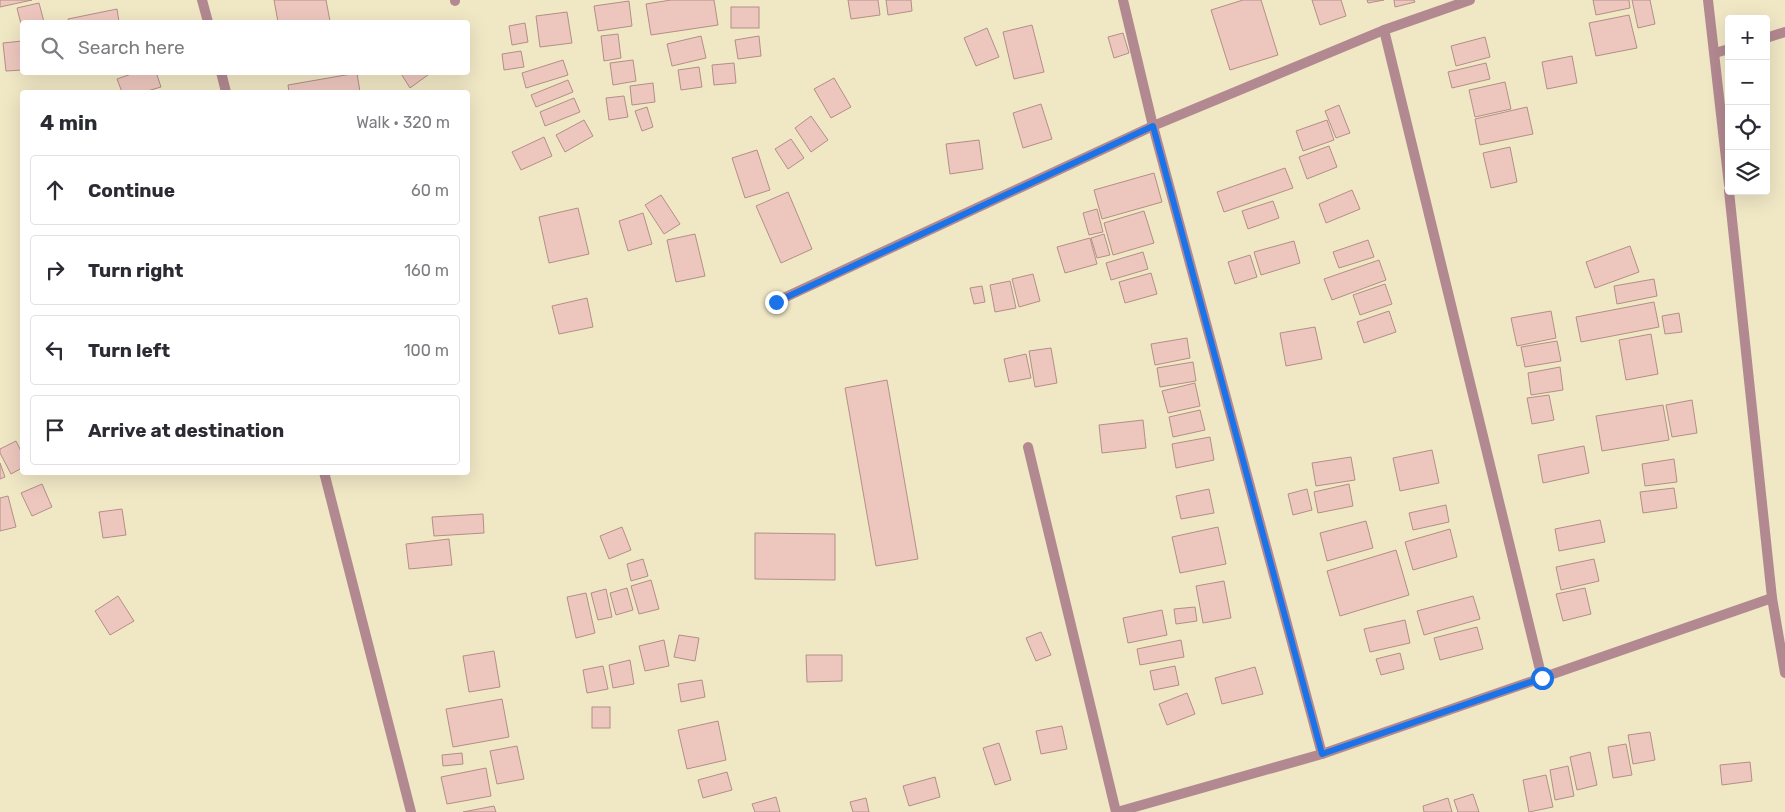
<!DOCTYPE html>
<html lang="en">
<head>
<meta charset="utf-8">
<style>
	:root { --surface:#fff; --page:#f2f2f3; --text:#2b2b33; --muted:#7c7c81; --line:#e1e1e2 }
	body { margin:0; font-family:Rubik,sans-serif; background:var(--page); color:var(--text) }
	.controls { position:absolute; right:15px; top:15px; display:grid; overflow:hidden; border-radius:5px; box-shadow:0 5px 20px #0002 }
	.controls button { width:45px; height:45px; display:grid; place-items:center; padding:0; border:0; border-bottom:1px solid var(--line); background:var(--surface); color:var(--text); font:25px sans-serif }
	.stop { position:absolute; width:15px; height:15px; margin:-11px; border:4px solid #1a73e8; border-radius:50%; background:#fff }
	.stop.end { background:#1a73e8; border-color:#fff; box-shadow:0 1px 5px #0008 }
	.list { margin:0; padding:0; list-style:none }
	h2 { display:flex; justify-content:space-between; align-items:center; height:65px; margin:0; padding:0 20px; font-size:21px }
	h2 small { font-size:16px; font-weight:400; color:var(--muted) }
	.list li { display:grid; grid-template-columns:32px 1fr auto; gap:15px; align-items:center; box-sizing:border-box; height:70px; margin:0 10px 10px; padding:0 10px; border:1px solid var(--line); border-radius:5px }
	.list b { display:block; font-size:19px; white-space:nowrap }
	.list em { font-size:16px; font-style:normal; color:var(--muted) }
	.icon { flex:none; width:28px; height:28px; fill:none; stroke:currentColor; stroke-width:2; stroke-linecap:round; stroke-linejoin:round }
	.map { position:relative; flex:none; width:1785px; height:812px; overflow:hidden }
	.search { position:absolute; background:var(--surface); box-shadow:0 5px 20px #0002; left:20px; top:20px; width:450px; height:55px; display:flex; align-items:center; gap:12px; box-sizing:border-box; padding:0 18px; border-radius:5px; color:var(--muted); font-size:19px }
	.panel { position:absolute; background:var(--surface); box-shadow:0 5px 20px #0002; left:20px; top:90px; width:450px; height:385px; border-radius:5px }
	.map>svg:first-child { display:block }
	.building { fill:#edc7be; stroke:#b38f87 }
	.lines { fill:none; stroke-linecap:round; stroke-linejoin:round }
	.street { stroke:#b38991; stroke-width:10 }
	.route { stroke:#1a73e8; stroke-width:6 }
</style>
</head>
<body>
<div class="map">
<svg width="1785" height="812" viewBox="0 0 1785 812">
	<rect width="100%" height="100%" fill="#f0e7c5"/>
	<g class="building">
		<path d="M0 0H32L0 7Z"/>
		<path d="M274 0H326L330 21 318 22H278Z"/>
		<path d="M671 0H714L718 25 651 35 646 4Z"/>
		<path d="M848 0H878L880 15 851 19Z"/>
		<path d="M886 0H911L912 11 888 15Z"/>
		<path d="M1243 0H1261L1278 55 1230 70 1211 10Z"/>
		<path d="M1312 0H1341L1346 16 1320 25Z"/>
		<path d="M1367 0H1384L1368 3Z"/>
		<path d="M1394 0H1414L1415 2 1395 7Z"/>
		<path d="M1593 0H1629L1630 8 1596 15Z"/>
		<path d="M1632 0H1650L1655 24 1638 28Z"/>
		<path d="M629 1 632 26 598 31 594 6Z"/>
		<path d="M39 3 44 22H22V28L17 8Z"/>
		<rect x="731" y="7" width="28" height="21"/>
		<path d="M117 9 119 22H69L68 19Z"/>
		<path d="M567 12 572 43 540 47 536 16Z"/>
		<path d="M1629 15 1637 48 1596 56 1589 23Z"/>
		<path d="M525 23 528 42 512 45 509 26Z"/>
		<path d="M1032 25 1044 72 1014 79 1003 32Z"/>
		<path d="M987 28 999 57 976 66 964 38Z"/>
		<path d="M1123 33 1129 53 1114 58 1108 37Z"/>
		<path d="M618 34 621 58 604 61 601 36Z"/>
		<path d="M701 36 706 58 672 66 667 44Z"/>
		<path d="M759 36 761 56 738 59 735 40Z"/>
		<path d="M1485 37 1490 57 1456 66 1451 46Z"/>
		<path d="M22 41V70L6 71 3 43Z"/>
		<path d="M521 51 524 67 504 70 502 54Z"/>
		<path d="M1572 56 1577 83 1547 89 1542 62Z"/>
		<path d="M563 60 568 75 526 88 522 73Z"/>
		<path d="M633 60 636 81 613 85 610 63Z"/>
		<path d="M734 63 736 83 714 85 712 65Z"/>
		<path d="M1486 63 1490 79 1452 88 1448 72Z"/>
		<path d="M699 67 702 87 681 90 678 70Z"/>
		<path d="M137 72H156L161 87 144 92H122L117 79Z"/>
		<path d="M400 72H432L410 88Z"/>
		<path d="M357 73 360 92H289L288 85Z"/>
		<path d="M834 78 851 107 831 118 814 89Z"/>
		<path d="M568 80 573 92 536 107 531 95Z"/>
		<path d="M1505 82 1511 109 1475 117 1469 90Z"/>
		<path d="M653 83 655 102 632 105 630 86Z"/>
		<path d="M624 96 628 117 609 120 606 98Z"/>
		<path d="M574 98 580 112 545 126 540 112Z"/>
		<path d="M1041 104 1052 139 1023 148 1013 113Z"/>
		<path d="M1339 105 1350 133 1336 138 1325 111Z"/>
		<path d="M647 107 653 127 642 131 635 111Z"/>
		<path d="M1527 107 1533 134 1480 145 1475 119Z"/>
		<path d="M811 116 828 140 811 152 795 128Z"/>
		<path d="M584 120 593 136 565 152 556 135Z"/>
		<path d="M1327 120 1334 140 1303 151 1296 131Z"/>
		<path d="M544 137 552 156 521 170 512 152Z"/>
		<path d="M791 139 804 158 788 169 775 149Z"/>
		<path d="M979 140 983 169 950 174 946 144Z"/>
		<path d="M1329 146 1337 167 1307 179 1299 157Z"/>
		<path d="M1510 147 1517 182 1491 188 1483 153Z"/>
		<path d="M757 150 770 190 745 198 732 158Z"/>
		<path d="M1285 168 1293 188 1224 212 1217 192Z"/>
		<path d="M1154 173 1162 202 1102 219 1094 190Z"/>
		<path d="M1352 190 1360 209 1326 223 1319 204Z"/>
		<path d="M788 192 812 249 781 263 756 206Z"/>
		<path d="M661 195 680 224 664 234 645 205Z"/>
		<path d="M1273 201 1279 218 1248 229 1242 211Z"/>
		<path d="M578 208 589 254 549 263 539 217Z"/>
		<path d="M1097 209 1103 232 1089 235 1083 213Z"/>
		<path d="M1144 211 1154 243 1113 255 1104 223Z"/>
		<path d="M643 213 652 244 628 251 619 221Z"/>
		<path d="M695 234 705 276 676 282 667 240Z"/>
		<path d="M1104 234 1110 255 1097 258 1091 238Z"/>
		<path d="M1090 238 1097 264 1065 273 1057 247Z"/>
		<path d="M1368 240 1374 257 1339 268 1333 252Z"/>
		<path d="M1294 241 1300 263 1261 275 1254 252Z"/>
		<path d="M1630 246 1639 272 1595 288 1586 262Z"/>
		<path d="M1143 252 1148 269 1111 280 1106 263Z"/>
		<path d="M1250 255 1257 277 1235 284 1228 262Z"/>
		<path d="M1379 260 1386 280 1332 300 1324 279Z"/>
		<path d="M1151 273 1157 294 1125 303 1119 282Z"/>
		<path d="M1033 274 1040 301 1019 307 1012 279Z"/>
		<path d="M1654 279 1657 296 1617 304 1614 286Z"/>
		<path d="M1010 281 1016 308 995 312 990 285Z"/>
		<path d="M1385 284 1392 304 1360 315 1353 295Z"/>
		<path d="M982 286 985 302 974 304 970 288Z"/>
		<path d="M587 298 593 327 559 334 552 306Z"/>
		<path d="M1654 302 1659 327 1581 342 1576 317Z"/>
		<path d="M1389 311 1396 332 1364 343 1357 322Z"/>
		<path d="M1551 311 1556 338 1517 346 1511 318Z"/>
		<path d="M1679 313 1682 332 1665 334 1662 316Z"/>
		<path d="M1315 327 1322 359 1286 366 1280 333Z"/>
		<path d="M1651 334 1658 374 1626 380 1619 340Z"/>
		<path d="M1187 338 1190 358 1155 365 1151 344Z"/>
		<path d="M1557 341 1561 361 1525 367 1521 347Z"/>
		<path d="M1051 348 1057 383 1035 387 1029 351Z"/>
		<path d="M1026 354 1031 378 1009 382 1004 359Z"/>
		<path d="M1193 362 1196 381 1160 387 1157 368Z"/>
		<path d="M1560 367 1563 390 1531 395 1528 373Z"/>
		<path d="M887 380 918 559 876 566 845 388Z"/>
		<path d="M1195 383 1200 406 1168 413 1162 391Z"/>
		<path d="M1549 395 1554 420 1532 424 1527 398Z"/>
		<path d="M1692 400 1697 433 1672 437 1666 405Z"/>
		<path d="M1663 405 1669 440 1602 451 1596 416Z"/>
		<path d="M1200 410 1205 430 1173 437 1169 417Z"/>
		<path d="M1143 420 1146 448 1102 453 1099 425Z"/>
		<path d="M1210 437 1214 460 1176 468 1172 444Z"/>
		<path d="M16 441 22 453V468L11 474 0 453V449Z"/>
		<path d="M1584 446 1589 473 1543 483 1538 455Z"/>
		<path d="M1432 450 1439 483 1400 491 1393 458Z"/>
		<path d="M1351 457 1355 480 1316 486 1312 463Z"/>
		<path d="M1674 459 1677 482 1645 486 1642 464Z"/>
		<path d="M0 463 5 477 0 479Z"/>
		<path d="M42 484 52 507 32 516 21 493Z"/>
		<path d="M1349 484 1353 506 1318 513 1314 492Z"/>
		<path d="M1674 488 1677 508 1643 513 1640 492Z"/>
		<path d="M1209 489 1214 513 1181 519 1176 496Z"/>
		<path d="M1307 489 1312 510 1293 515 1288 494Z"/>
		<path d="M8 496 16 527 0 531V498Z"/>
		<path d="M1446 505 1449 522 1413 530 1409 513Z"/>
		<path d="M122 509 126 535 103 538 99 512Z"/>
		<path d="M483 514 484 533 434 536 432 517Z"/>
		<path d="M1600 520 1605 542 1559 551 1555 529Z"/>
		<path d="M1366 521 1373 548 1327 561 1320 533Z"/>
		<path d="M622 527 631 550 609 559 600 536Z"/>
		<path d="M1218 527 1226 564 1180 573 1172 537Z"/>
		<path d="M1450 529 1457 557 1413 570 1405 542Z"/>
		<path d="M755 533 835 534V580L755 579Z"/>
		<path d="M449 539 452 565 409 569 406 544Z"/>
		<path d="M1396 550 1409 595 1340 616 1327 571Z"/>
		<path d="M643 559 648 576 631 581 627 564Z"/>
		<path d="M1594 559 1599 581 1561 590 1556 567Z"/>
		<path d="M651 580 659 609 639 614 631 586Z"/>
		<path d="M1224 581 1231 618 1203 623 1196 586Z"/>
		<path d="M627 588 633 610 616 615 610 593Z"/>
		<path d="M1585 588 1591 614 1563 621 1556 594Z"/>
		<path d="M606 589 612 617 598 620 591 593Z"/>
		<path d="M586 593 595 633 576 638 567 597Z"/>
		<path d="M118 596 134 621 110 635 95 611Z"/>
		<path d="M1473 596 1480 619 1424 635 1417 611Z"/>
		<path d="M1195 607 1197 621 1176 624 1174 609Z"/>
		<path d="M1162 610 1167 635 1128 643 1123 618Z"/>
		<path d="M1405 620 1410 643 1370 652 1364 629Z"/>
		<path d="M1477 627 1483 649 1440 660 1434 638Z"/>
		<path d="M1041 632 1051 655 1036 661 1026 638Z"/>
		<path d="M679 635 699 638 695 661 674 657Z"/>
		<path d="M664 640 669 666 645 671 639 646Z"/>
		<path d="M1181 640 1184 657 1140 665 1137 649Z"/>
		<path d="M494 651 500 687 469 692 463 656Z"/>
		<path d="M1400 653 1404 669 1381 675 1376 659Z"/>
		<path d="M806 655H842V681L807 682Z"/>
		<path d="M630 660 634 684 613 688 609 665Z"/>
		<path d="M603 666 608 689 587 693 583 670Z"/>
		<path d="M1175 666 1179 685 1154 690 1150 671Z"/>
		<path d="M1255 667 1263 694 1222 704 1215 678Z"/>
		<path d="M702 680 705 697 681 702 678 684Z"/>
		<path d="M1187 693 1195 714 1167 725 1159 704Z"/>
		<path d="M502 699 509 737 453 747 446 709Z"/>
		<rect x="592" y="707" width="18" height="21"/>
		<path d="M718 721 726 760 687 769 678 730Z"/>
		<path d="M1062 726 1067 749 1041 754 1036 731Z"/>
		<path d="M1650 732 1655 760 1633 764 1628 735Z"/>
		<path d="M999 743 1011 780 995 785 983 748Z"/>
		<path d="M1626 744 1632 775 1613 778 1608 747Z"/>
		<path d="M517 746 524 779 497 784 490 751Z"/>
		<path d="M1590 752 1597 785 1577 790 1570 757Z"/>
		<path d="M462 753 463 764 443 766 442 755Z"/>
		<path d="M1750 762 1752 781 1722 785 1720 765Z"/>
		<path d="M1568 766 1574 796 1555 800 1550 770Z"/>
		<path d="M486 768 491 796 447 804 441 777Z"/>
		<path d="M727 772 732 790 703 798 698 780Z"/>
		<path d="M1546 775 1553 807 1529 812 1523 780Z"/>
		<path d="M935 777 940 797 909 806 903 786Z"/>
		<path d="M1473 794 1479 812H1458L1454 800Z"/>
		<path d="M776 797 780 812H755L752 804Z"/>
		<path d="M866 798 869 812H853L850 802Z"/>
		<path d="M1448 798 1452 812H1424L1423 806Z"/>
		<path d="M494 806 496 812H463Z"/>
	</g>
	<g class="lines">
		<g class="street">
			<path d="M202 0 208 22"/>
			<path d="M455 0V1"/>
			<path d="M1123 0 1153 126 1322 754"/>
			<path d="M1708 0 1729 185"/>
			<path d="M1384 30 1542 678"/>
			<path d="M1766 38 1785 32"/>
			<path d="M1715 53 1729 49"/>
			<path d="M221 72 226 92"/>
			<path d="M1729 191 1772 598 1785 673"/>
			<path d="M775 302 1153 126 1384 30 1470 0"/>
			<path d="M1028 447 1116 812"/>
			<path d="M324 472 411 812"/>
			<path d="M1117 812 1322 754 1772 598"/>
		</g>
	</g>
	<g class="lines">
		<path class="route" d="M776 302 1153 126 1322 754 1542 678"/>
	</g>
</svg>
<div class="controls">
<button>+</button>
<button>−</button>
<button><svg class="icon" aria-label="locate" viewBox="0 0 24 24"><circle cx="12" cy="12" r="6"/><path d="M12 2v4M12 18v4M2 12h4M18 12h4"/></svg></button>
<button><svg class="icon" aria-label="layers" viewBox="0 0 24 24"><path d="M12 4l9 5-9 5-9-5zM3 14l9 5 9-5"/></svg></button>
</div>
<div class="stop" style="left:1542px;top:678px"></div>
<div class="stop end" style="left:776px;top:302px"></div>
<div class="search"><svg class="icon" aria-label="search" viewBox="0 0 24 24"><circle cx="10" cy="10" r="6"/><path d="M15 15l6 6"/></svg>Search here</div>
<section class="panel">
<h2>4 min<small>Walk · 320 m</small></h2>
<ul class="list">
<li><svg class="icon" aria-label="ahead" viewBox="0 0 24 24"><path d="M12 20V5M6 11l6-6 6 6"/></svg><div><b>Continue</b></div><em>60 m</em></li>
<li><svg class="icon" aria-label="right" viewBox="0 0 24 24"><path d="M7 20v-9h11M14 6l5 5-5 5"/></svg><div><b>Turn right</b></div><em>160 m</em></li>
<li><svg class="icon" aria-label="left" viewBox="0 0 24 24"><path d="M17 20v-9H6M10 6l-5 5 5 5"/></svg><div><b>Turn left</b></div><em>100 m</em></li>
<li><svg class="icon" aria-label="arrive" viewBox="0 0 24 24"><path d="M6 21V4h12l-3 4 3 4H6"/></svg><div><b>Arrive at destination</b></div></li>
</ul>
</section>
</div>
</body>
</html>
